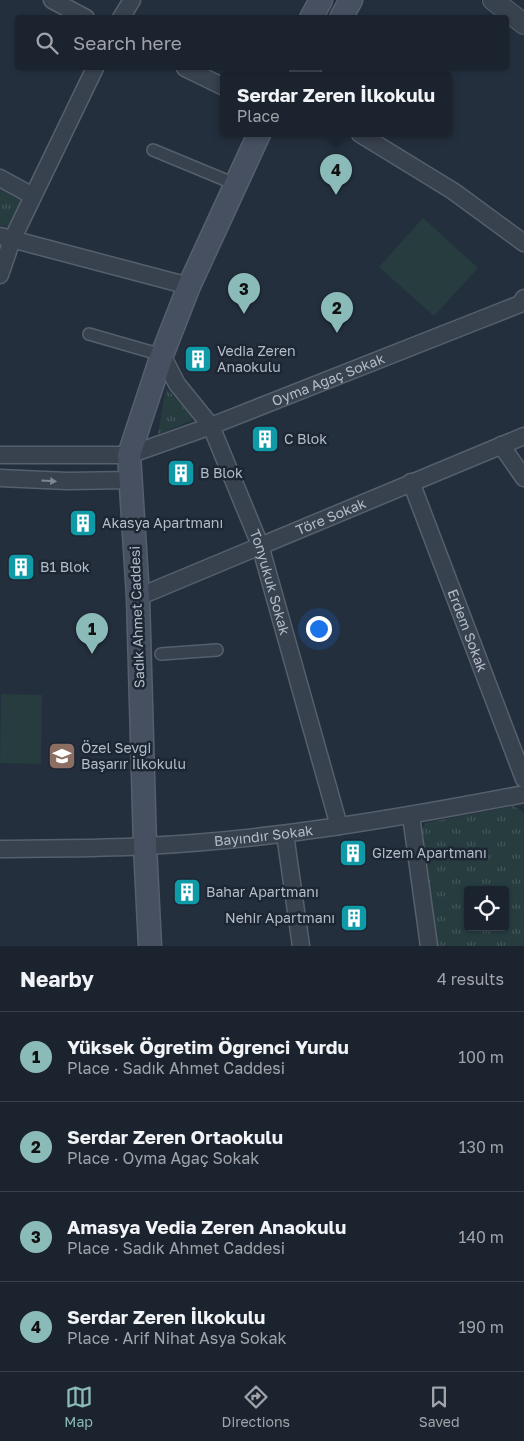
<!DOCTYPE html>
<html lang="en">
<head>
<meta charset="utf-8">
<style>
	:root { --surface:#1b232e; --page:#242b36; --text:#f1f3f6; --muted:#a0a4aa; --line:#39404a; --accent:#8bbbb9 }
	body { margin:0; font-family:"Golos Text",sans-serif; background:var(--page); color:var(--text) }
	.controls { position:absolute; right:15px; bottom:15px; display:grid; overflow:hidden; border-radius:5px; box-shadow:0 1px 4px #0004 }
	.controls button { width:45px; height:45px; display:grid; place-items:center; padding:0; border:0; border-bottom:1px solid var(--line); background:var(--surface); color:var(--text); font:25px sans-serif }
	.you { position:absolute; left:318px; top:628px; width:18px; height:18px; margin:-12px; border:4px solid #fff; border-radius:50%; background:#1a73e8; box-shadow:0 0 0 8px #1a73e833 }
	.badge { display:grid; place-items:center; width:32px; height:32px; border-radius:50%; background:var(--accent); color:#111; font-size:16px; font-weight:700 }
	.pin { position:absolute; translate:-50% -41px; filter:drop-shadow(0 1px 2px #0008) }
	.pin::after { content:''; position:absolute; top:26px; width:18px; height:15px; background:inherit; clip-path:polygon(0 0,100% 0,50% 100%) }
	.popup { position:absolute; left:220px; top:72px; width:232px; height:65px; box-sizing:border-box; display:grid; place-content:center; border-radius:5px; background:var(--surface); filter:drop-shadow(0 1px 4px #0005); font-size:16px; white-space:nowrap; color:var(--muted) }
	.popup b { font-size:19px; color:var(--text) }
	.popup::after { content:''; position:absolute; left:50%; top:100%; margin-left:-10px; border:10px solid transparent; border-top-color:var(--surface) }
	.list { margin:0; padding:0; list-style:none }
	h2 { display:flex; justify-content:space-between; align-items:center; height:65px; margin:0; padding:0 20px; font-size:21px }
	h2 small { font-size:16px; font-weight:400; color:var(--muted) }
	.list li { display:grid; grid-template-columns:32px 1fr auto; gap:15px; align-items:center; box-sizing:border-box; height:90px; padding:0 20px; border-top:1px solid var(--line) }
	.list b { display:block; font-size:19px; white-space:nowrap }
	.list p { margin:0; font-size:16px; white-space:nowrap; color:var(--muted) }
	.list em { font-size:16px; font-style:normal; color:var(--muted) }
	.icon { flex:none; width:28px; height:28px; fill:none; stroke:currentColor; stroke-width:2; stroke-linecap:round; stroke-linejoin:round }
	.map { position:relative; flex:none; width:524px; height:946px; overflow:hidden }
	.search { position:absolute; background:var(--surface); box-shadow:0 1px 4px #0004; left:15px; right:15px; top:15px; height:55px; display:flex; align-items:center; gap:12px; box-sizing:border-box; padding:0 18px; border-radius:5px; color:var(--muted); font-size:19px }
	.sheet { height:425px; background:var(--surface) }
	nav { display:flex; justify-content:space-around; align-items:center; box-sizing:border-box; height:70px; border-top:1px solid var(--line); background:var(--surface); font-size:14px; color:var(--muted) }
	nav a { display:grid; justify-items:center; gap:2px }
	nav .on { color:var(--accent) }
	.map>svg:first-child { display:block }
	.grass { fill:url(#grass-tufts); fill-rule:evenodd }
	.garden { fill:#263c3f }
	.lines { fill:none; stroke-linecap:round; stroke-linejoin:round }
	.pedestrian-casing { stroke:#565f6c; stroke-width:14 }
	.minor-casing { stroke:#565f6c; stroke-width:19 }
	.tertiary-casing { stroke:#565f6c; stroke-width:22 }
	.secondary-casing { stroke:#565f6c; stroke-width:25 }
	.pedestrian { stroke:#38414e; stroke-width:11 }
	.minor { stroke:#38414e; stroke-width:16 }
	.tertiary { stroke:#38414e; stroke-width:20 }
	.secondary { stroke:#465061; stroke-width:22 }
	.oneway { fill:#7c8592 }
	.labels { text-anchor:middle; stroke-width:5; stroke-linejoin:round; paint-order:stroke }
	.poi-label { font-size:14px; fill:#b4bcc9; stroke:#1d2633; text-anchor:start }
	.street-label { font-size:14px; fill:#b4bcc9; stroke:#1d2633 }
</style>
</head>
<body>
<div class="map">
<svg width="524" height="946" viewBox="0 0 524 946">
	<defs>
		<pattern id="grass-tufts" width="24" height="20" patternUnits="userSpaceOnUse" patternTransform="scale(1.25)"><rect width="24" height="20" fill="#263c3f"/><path d="M3 7l-1-3M5 7V3M7 7l1-3M15 17l-1-3M17 17v-4M19 17l1-3" fill="none" stroke="#435659"/></pattern>
	</defs>
	<rect width="100%" height="100%" fill="#242f3e"/>
	<g class="grass">
		<path d="M0 184 26 196 14 221 7 227 0 225Z"/>
		<path d="M166 388 192 417 191 421 158 434Z"/>
		<path d="M514 806 524 813V946H436L420 832 425 823ZM468 890H505V927H468Z"/>
	</g>
	<g class="garden">
		<path d="M423 218 478 268 434 316 379 267Z"/>
		<path d="M1 694 42 695 41 764 0 763Z"/>
	</g>
	<g class="lines">
		<g class="pedestrian-casing">
			<g id="pedestrian">
				<path d="M153 150 235 184"/>
				<path d="M89 334 162 355"/>
				<path d="M161 654 217 650"/>
			</g>
		</g>
		<g class="minor-casing">
			<g id="minor">
				<path d="M52 0 86 18"/>
				<path d="M121 18 132 0"/>
				<path d="M185 68 224 87"/>
				<path d="M360 134 453 191 524 243"/>
				<path d="M0 178 33 196"/>
				<path d="M0 236 189 286"/>
				<path d="M0 275 12 240 95 68"/>
				<path id="s1" d="M162 355 177 384 211 426 260 545 339 826"/>
				<path d="M501 445 524 478"/>
				<path id="s2" d="M0 455H129L211 426 482 319 520 304 524 298"/>
				<path d="M0 478 67 481 130 480"/>
				<path id="s3" d="M411 482 524 779"/>
				<path id="s4" d="M138 597 524 436"/>
				<path d="M411 816 429 946"/>
				<path d="M285 834 301 946"/>
				<path id="s5" d="M0 849C48 848 96 849 144 846 272 840 399 818 524 794"/>
			</g>
		</g>
		<g class="tertiary-casing">
			<path id="tertiary" d="M493 0 524 24"/>
		</g>
		<g class="secondary-casing">
			<g id="secondary">
				<path d="M311 18 321 0"/>
				<path d="M341 18 351 0"/>
				<path d="M301 76 310 68"/>
				<path d="M150 946 145 846 138 597 129 455 162 355 189 286 259 134"/>
			</g>
		</g>
		<use href="#pedestrian" class="pedestrian"/>
		<use href="#minor" class="minor"/>
		<use href="#tertiary" class="tertiary"/>
		<use href="#secondary" class="secondary"/>
	</g>
	<defs><path id="oneway-solid" d="M-6-.8H1V-3.2L6.5 0L1 3.2V.8H-6Z" transform="scale(1.25)"/></defs>
	<use class="oneway" href="#oneway-solid" transform="translate(49 481) rotate(3)"/>
	<defs>
		<g id="building-square" transform="scale(1.4375)"><rect x="-9" y="-9" width="18" height="18" rx="4" fill="#0f9aa8" stroke="#1d2633"/><path d="M-4-6H4V6H1V3H-1V6H-4ZM-2.5-4.3h1.7v1.8h-1.7ZM.8-4.3h1.7v1.8H.8ZM-2.5-1h1.7V.8h-1.7ZM.8-1h1.7V.8H.8Z" fill="#fff"/></g>
		<g id="school-square" transform="scale(1.4375)"><rect x="-9" y="-9" width="18" height="18" rx="4" fill="#8d6e63" stroke="#1d2633"/><path d="M0-5L7-2L0 1L-7-2ZM-4 1L0 2.5L4 1V4Q0 6-4 4Z" fill="#fff"/></g>
	</defs>
	<g fill-rule="evenodd">
		<use href="#building-square" x="198" y="359"/>
		<use href="#building-square" x="265" y="439"/>
		<use href="#building-square" x="181" y="473"/>
		<use href="#building-square" x="83" y="523"/>
		<use href="#building-square" x="21" y="567"/>
		<use href="#school-square" x="62" y="756"/>
		<use href="#building-square" x="353" y="853"/>
		<use href="#building-square" x="187" y="892"/>
		<use href="#building-square" x="354" y="918"/>
	</g>
	<g class="labels">
		<g class="poi-label">
			<text x="217" y="356">Vedia Zeren<tspan x="217" dy="16">Anaokulu</tspan></text>
			<text x="284" y="444">C Blok</text>
			<text x="200" y="478">B Blok</text>
			<text x="102" y="528">Akasya Apartmanı</text>
			<text x="40" y="572">B1 Blok</text>
			<text x="81" y="753">Özel Sevgi<tspan x="81" dy="16">Başarır İlkokulu</tspan></text>
			<text x="372" y="858">Gizem Apartmanı</text>
			<text x="206" y="897">Bahar Apartmanı</text>
			<text x="335" y="923" text-anchor="end">Nehir Apartmanı</text>
		</g>
		<g class="street-label">
			<text dy="5" stroke="none"><textPath href="#s2" startOffset="342">Oyma Ağaç Sokak</textPath></text>
			<text dy="5" stroke="none"><textPath href="#s4" startOffset="209">Töre Sokak</textPath></text>
			<text dy="5" stroke="none"><textPath href="#s1" startOffset="254">Tonyukuk Sokak</textPath></text>
			<text transform="translate(137 617) rotate(-92)" y="5">Sadık Ahmet Caddesi</text>
			<text dy="5" stroke="none"><textPath href="#s3" startOffset="159">Erdem Sokak</textPath></text>
			<text dy="5" stroke="none"><textPath href="#s5" startOffset="264">Bayındır Sokak</textPath></text>
		</g>
	</g>
</svg>
<div class="controls">
<button><svg class="icon" aria-label="locate" viewBox="0 0 24 24"><circle cx="12" cy="12" r="6"/><path d="M12 2v4M12 18v4M2 12h4M18 12h4"/></svg></button>
</div>
<div class="you"></div>
<div class="pin badge" style="left:92px;top:654px">1</div>
<div class="pin badge" style="left:337px;top:333px">2</div>
<div class="pin badge" style="left:244px;top:314px">3</div>
<div class="pin badge" style="left:336px;top:195px">4</div>
<div class="popup"><b>Serdar Zeren İlkokulu</b>Place</div>
<div class="search"><svg class="icon" aria-label="search" viewBox="0 0 24 24"><circle cx="10" cy="10" r="6"/><path d="M15 15l6 6"/></svg>Search here</div>
</div>
<section class="sheet">
<h2>Nearby<small>4 results</small></h2>
<ul class="list">
<li><span class="badge">1</span><div><b>Yüksek Öğretim Öğrenci Yurdu</b><p>Place · Sadık Ahmet Caddesi</p></div><em>100 m</em></li>
<li><span class="badge">2</span><div><b>Serdar Zeren Ortaokulu</b><p>Place · Oyma Ağaç Sokak</p></div><em>130 m</em></li>
<li><span class="badge">3</span><div><b>Amasya Vedia Zeren Anaokulu</b><p>Place · Sadık Ahmet Caddesi</p></div><em>140 m</em></li>
<li><span class="badge">4</span><div><b>Serdar Zeren İlkokulu</b><p>Place · Arif Nihat Asya Sokak</p></div><em>190 m</em></li>
</ul>
</section>
<nav>
<a class="on"><svg class="icon" aria-label="map" viewBox="0 0 24 24"><path d="M3 6l6-2 6 2 6-2v14l-6 2-6-2-6 2zM9 4v14M15 6v14"/></svg>Map</a>
<a><svg class="icon" aria-label="directions" viewBox="0 0 24 24"><path d="M12 3l9 9-9 9-9-9zM9 14v-3h6M13 9l2 2-2 2"/></svg>Directions</a>
<a><svg class="icon" aria-label="saved" viewBox="0 0 24 24"><path d="M7 4h10v16l-5-4-5 4z"/></svg>Saved</a>
</nav>
</body>
</html>
